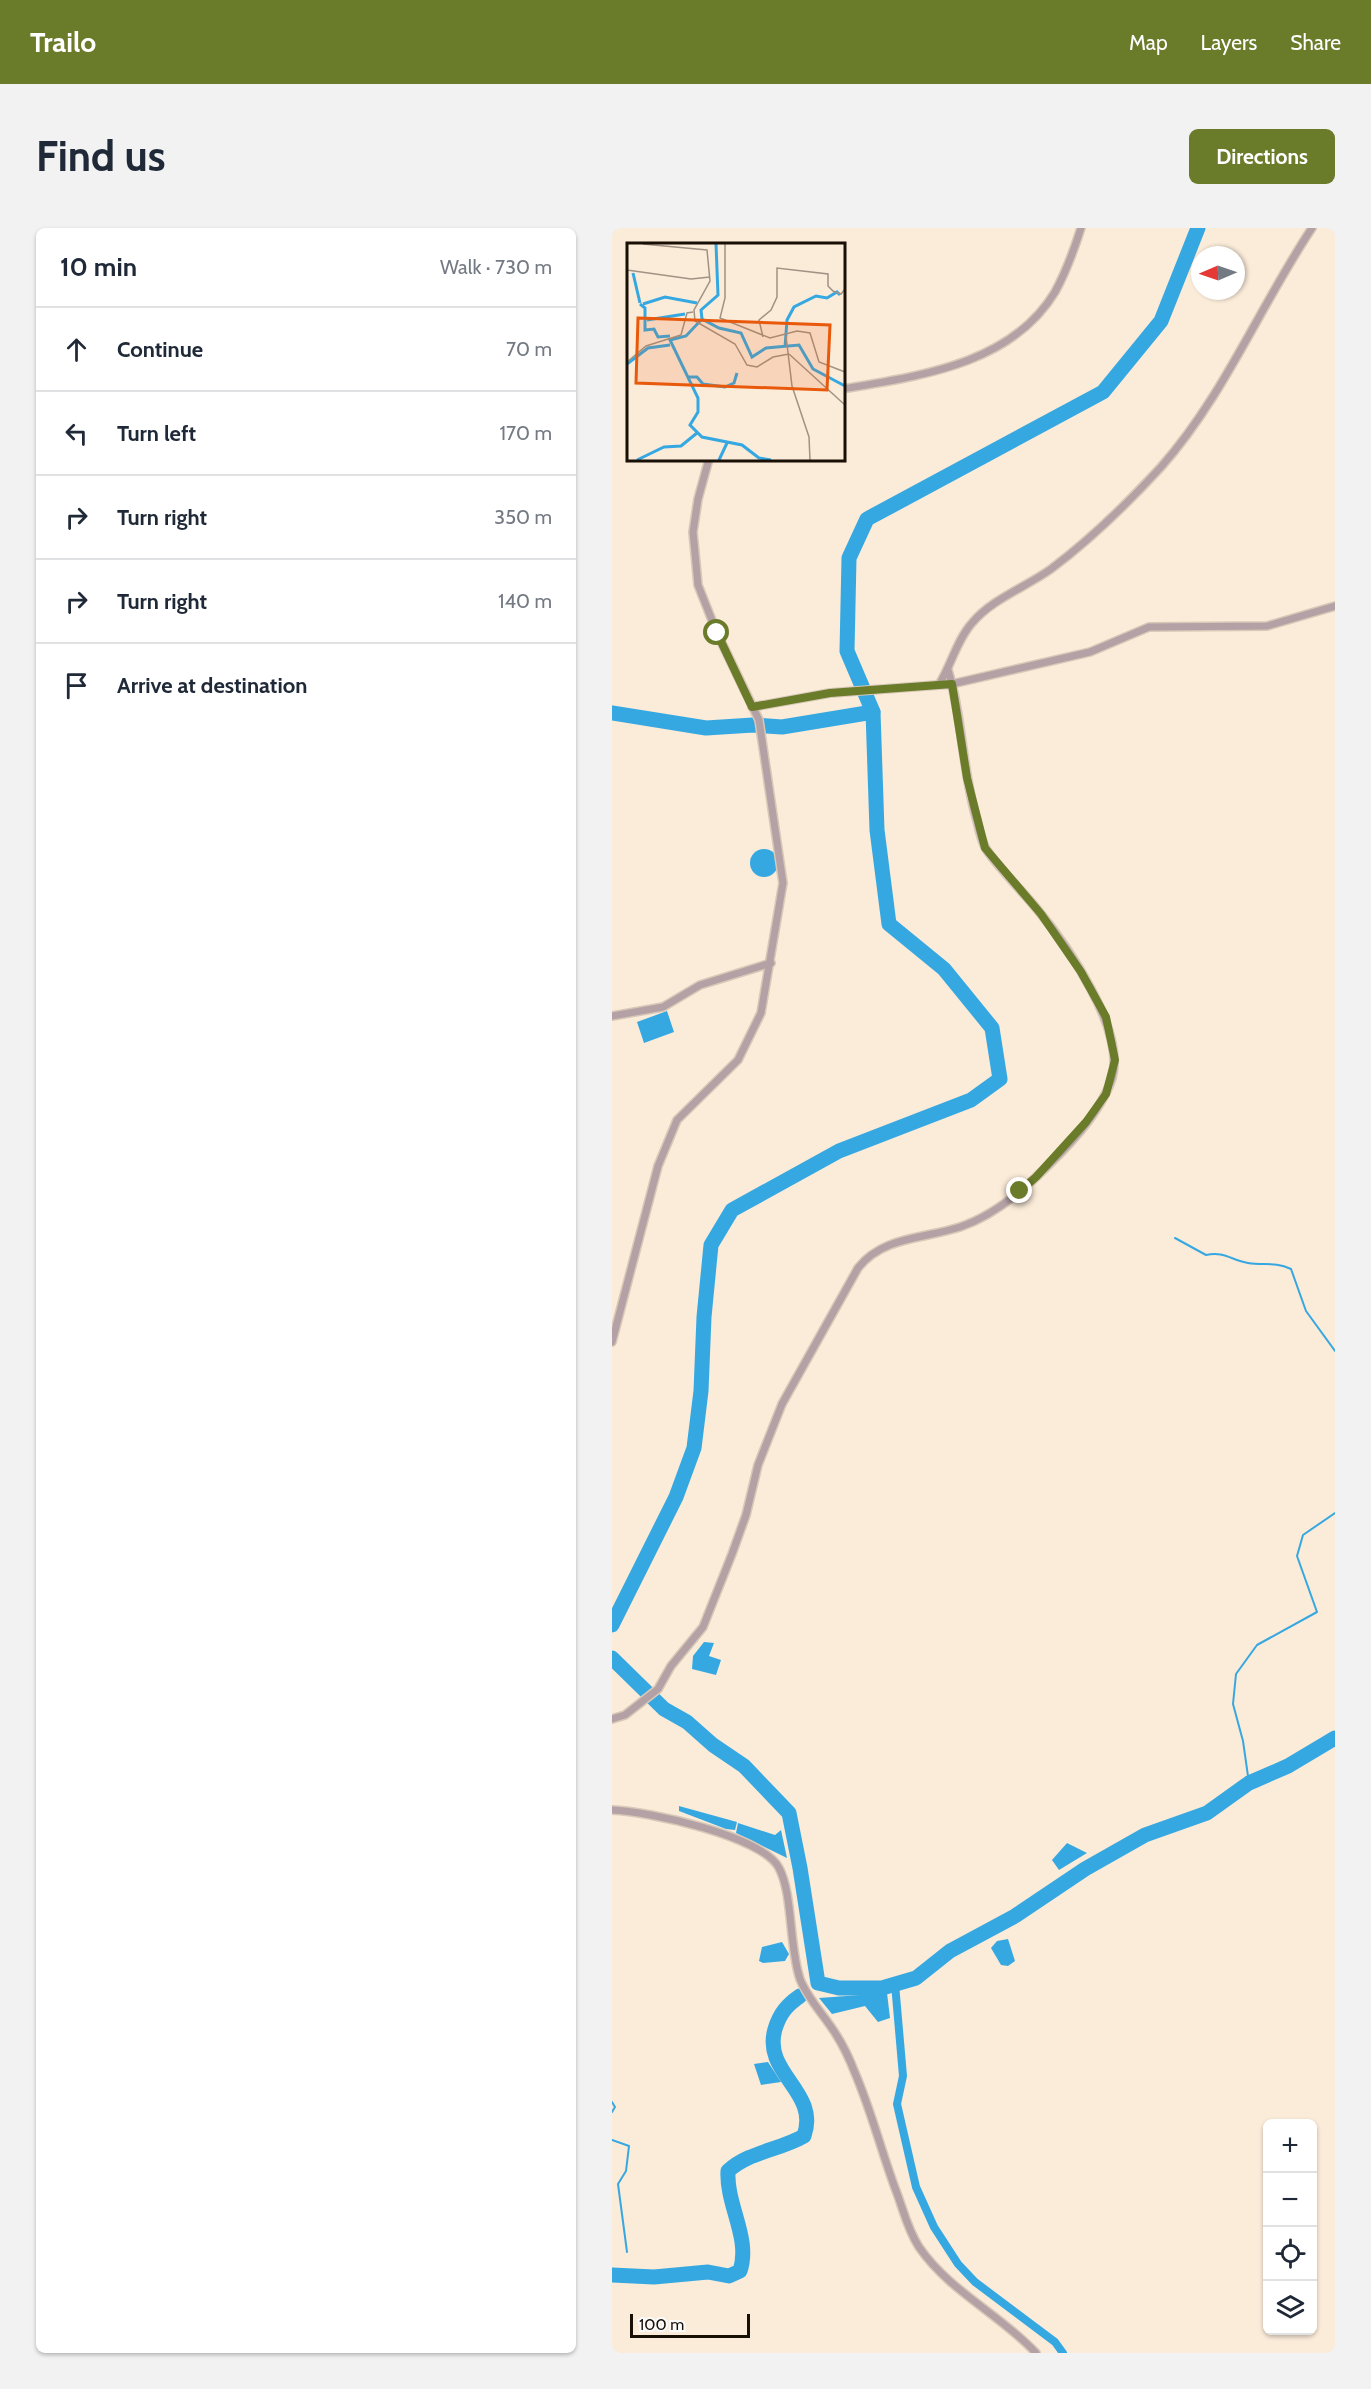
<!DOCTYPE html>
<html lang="en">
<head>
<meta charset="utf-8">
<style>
	:root { --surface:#fff; --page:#f2f2f3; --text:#1f2937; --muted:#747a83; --line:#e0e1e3; --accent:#6a7b29 }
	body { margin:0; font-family:Cabin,sans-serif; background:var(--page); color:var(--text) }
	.controls { position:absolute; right:18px; bottom:18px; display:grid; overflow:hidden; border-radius:9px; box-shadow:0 2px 4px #0004 }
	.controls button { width:54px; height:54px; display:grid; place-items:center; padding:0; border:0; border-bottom:2px solid var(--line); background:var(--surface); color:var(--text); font:30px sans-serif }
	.compass { position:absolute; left:579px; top:18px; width:54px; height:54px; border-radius:50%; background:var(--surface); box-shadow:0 2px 4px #0004; rotate:268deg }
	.scale { position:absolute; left:18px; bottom:15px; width:120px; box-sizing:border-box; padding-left:6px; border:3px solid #180f05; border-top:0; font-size:16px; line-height:21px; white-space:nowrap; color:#180f05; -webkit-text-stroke:4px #fbfbfb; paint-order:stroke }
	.stop { position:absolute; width:18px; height:18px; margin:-14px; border:4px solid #6a7b29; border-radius:50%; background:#fff }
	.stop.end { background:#6a7b29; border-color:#fff; box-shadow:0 2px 6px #0008 }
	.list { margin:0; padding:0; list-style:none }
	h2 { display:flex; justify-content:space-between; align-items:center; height:78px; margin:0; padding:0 24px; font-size:26px }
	h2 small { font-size:20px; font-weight:400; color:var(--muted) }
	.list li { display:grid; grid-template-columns:39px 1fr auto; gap:18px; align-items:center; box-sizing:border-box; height:84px; padding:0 24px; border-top:2px solid var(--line) }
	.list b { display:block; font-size:22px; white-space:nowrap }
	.list em { font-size:20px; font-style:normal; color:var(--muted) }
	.icon { flex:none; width:33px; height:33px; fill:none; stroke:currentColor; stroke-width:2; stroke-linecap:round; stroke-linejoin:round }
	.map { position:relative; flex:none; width:723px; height:2125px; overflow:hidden; border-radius:9px }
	header { display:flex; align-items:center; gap:36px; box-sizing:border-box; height:84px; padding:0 30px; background:var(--accent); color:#fff }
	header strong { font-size:28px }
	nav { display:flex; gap:33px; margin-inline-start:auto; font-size:21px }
	.intro { display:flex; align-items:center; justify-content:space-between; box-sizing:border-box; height:144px; padding:0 36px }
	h1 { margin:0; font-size:42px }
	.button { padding:15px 27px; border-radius:9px; background:var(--accent); color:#fff; font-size:21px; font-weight:700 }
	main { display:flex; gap:36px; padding:0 36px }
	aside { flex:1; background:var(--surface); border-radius:9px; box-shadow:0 2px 4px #0004 }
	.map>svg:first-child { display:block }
	.water { fill:#36a8e1 }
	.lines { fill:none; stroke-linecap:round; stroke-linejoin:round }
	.stream { stroke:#36a8e1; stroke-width:2 }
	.canal { stroke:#36a8e1; stroke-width:8 }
	.river { stroke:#36a8e1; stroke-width:15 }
	.street-casing { stroke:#d7c8b7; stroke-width:10 }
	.street { stroke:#b3a1a6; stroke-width:7 }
	.route { stroke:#6a7b29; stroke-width:8 }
	.inset-river { fill:none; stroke:#36a8e1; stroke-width:3 }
	.inset-road { fill:none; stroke:#a09384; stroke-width:1.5 }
	.view { fill:#e8590c; fill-opacity:0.15; stroke:#e8590c; stroke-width:3 }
	.inset-edge { fill:none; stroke:#180f05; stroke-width:3 }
</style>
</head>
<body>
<header>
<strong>Trailo</strong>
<nav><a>Map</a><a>Layers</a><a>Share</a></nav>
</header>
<div class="intro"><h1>Find us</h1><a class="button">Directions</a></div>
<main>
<aside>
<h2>10 min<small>Walk · 730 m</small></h2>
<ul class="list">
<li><svg class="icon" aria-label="ahead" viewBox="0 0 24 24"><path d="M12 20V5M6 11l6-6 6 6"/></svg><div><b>Continue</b></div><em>70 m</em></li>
<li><svg class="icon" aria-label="left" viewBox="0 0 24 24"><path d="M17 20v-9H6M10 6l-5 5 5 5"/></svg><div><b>Turn left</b></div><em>170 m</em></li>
<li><svg class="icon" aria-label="right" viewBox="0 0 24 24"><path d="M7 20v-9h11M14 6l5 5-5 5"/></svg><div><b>Turn right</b></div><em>350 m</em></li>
<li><svg class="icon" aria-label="right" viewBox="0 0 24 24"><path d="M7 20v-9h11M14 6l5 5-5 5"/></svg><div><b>Turn right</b></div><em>140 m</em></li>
<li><svg class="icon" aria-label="arrive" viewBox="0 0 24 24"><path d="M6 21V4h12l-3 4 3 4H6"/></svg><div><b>Arrive at destination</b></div></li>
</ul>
</aside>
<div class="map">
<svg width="723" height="2125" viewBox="0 0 723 2125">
	<rect width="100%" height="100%" fill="#fbebd9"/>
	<g class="water">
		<circle cx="152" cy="635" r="14"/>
		<path d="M55 783 62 804 32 815 25 794Z"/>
		<path d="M92 1414 102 1415 97 1428 109 1432 104 1447 80 1441 81 1428Z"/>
		<path d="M67 1578 125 1594 123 1602 114 1601 67 1583Z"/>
		<path d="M126 1595 163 1607 169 1602 175 1630 124 1605Z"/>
		<path d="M455 1615 475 1625 447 1642 440 1632Z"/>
		<path d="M396 1711 403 1733 396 1738 389 1737 379 1720 385 1713Z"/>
		<path d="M170 1714 177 1726 173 1733 151 1735 147 1733 150 1719Z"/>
		<path d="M275 1765 278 1790 266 1794 253 1778 220 1786 207 1770Z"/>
		<path d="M156 1834 169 1854 149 1857 142 1836Z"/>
	</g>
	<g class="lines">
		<g class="stream">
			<path d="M563 1010 594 1027C612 1023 619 1032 636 1035 652 1038 662 1033 679 1041L694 1083 723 1123"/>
			<path d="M637 1555 631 1513 621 1476 624 1446 645 1417 705 1384 685 1328 691 1307 723 1285"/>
			<path d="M0 1874 3 1879 0 1884"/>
			<path d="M0 1912 17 1918 14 1943 6 1956 15 2024"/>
		</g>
		<path class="canal" d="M283 1756 291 1848 285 1876 304 1959 322 1999 346 2036 363 2054 443 2114 451 2125"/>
		<g class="river">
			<path d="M0 485 94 500 141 497 170 499 261 484"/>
			<path d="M0 1397 64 1269 82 1220 89 1163 92 1089 99 1017 120 982 227 923 359 872 388 851 380 800 332 741 277 696 265 602 261 484 235 423 237 330 255 291 491 164 549 93 586 0"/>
			<path d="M0 1430 52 1481 75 1494 101 1517 132 1538 177 1585 188 1640 206 1755 227 1760H270L304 1750 338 1723 403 1688 473 1641 533 1607 595 1585 637 1555 676 1538 723 1510"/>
			<path d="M0 2047 42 2049 96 2044 117 2048 128 2043C139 2010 114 1977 116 1943 136 1924 168 1922 192 1908 208 1863 150 1846 163 1801 168 1785 175 1777 188 1768"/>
		</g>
		<g class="street-casing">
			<g id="street">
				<path d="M231 161C306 148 399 137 443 64 454 44 462 22 469 0"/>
				<path d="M328 455C339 437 345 412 360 395 380 371 414 359 439 341 479 311 515 276 549 239 612 168 648 78 700 0"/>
				<path d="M140 479 218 465 340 456 478 424 537 399 655 398 723 378"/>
				<path d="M0 788 51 779 88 757 159 735"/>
				<path d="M0 1114 46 938 65 892 126 832 149 785 171 655 147 492 105 405 86 357 81 304 86 271 97 231"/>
				<path d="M0 1491 13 1487 46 1461 59 1438 91 1399 120 1326 134 1287 146 1237 170 1176 246 1040C271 1008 312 1011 348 999 375 990 403 969 423 950 452 923 488 887 500 850 514 802 455 717 425 681 413 666 380 633 373 619 369 611 367 601 365 593 350 543 351 491 336 442"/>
				<path d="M0 1582C35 1583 151 1608 167 1640 181 1666 177 1719 188 1751 196 1772 214 1789 225 1808 232 1819 238 1832 243 1845 259 1882 269 1922 283 1960 291 1980 295 2001 307 2019 337 2063 389 2087 424 2125"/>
			</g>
		</g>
		<use href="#street" class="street"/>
	</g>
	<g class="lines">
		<path class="route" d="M105 405 140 479 218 465 340 456 355 550 373 620 429 686 469 744 494 789 503 832 494 866 474 894 424 949 408 963"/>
	</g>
	<g transform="translate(15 15)">
		<rect width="218" height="218" fill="#fbebd9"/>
		<path class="inset-river" d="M89 1 91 52 74 67 75 76 92 85 114 90 125 114 139 105 172 102 186 126 218 143M6 30 13 60M13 61 18 65V87L27 86 31 94 43 93M16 61 38 54 70 60M75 76 59 93 43 97 71 155V169L63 182 75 194 115 202 132 215 144 217M20 77 58 71M158 104 160 77 167 64 189 53 200 55 210 49 213 52M0 121 21 105 43 102M60 134H70L76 141 98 144 107 140 110 130M10 217 37 204 54 203 70 190M92 217 100 200"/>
		<path class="inset-road" d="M16 1 80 7 83 38 67 67 68 78 108 101 120 122 130 124 146 114 162 111M98 1V55L93 75 143 95 170 88 183 90 192 119 218 129M0 27 64 36 83 34M159 93 165 143 182 194 183 217M136 94 132 77 144 67 150 54V25L201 31V43L206 48 214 51 218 46M162 111 218 162M0 119 19 103 54 92 60 70 66 69"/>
		<path class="view" d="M11 75 203 82 200 147 9 140Z"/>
		<rect width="218" height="218" class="inset-edge"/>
	</g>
</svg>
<div class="controls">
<button>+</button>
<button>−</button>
<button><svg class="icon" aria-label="locate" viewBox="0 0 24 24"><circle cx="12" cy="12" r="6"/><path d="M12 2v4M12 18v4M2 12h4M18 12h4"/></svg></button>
<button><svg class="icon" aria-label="layers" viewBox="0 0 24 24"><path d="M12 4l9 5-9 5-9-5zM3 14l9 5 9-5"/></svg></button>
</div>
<svg class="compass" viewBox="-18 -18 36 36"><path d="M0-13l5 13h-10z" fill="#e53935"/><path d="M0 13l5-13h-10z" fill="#747a83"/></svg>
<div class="scale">100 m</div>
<div class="stop" style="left:105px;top:405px"></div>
<div class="stop end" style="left:408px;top:963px"></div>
</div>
</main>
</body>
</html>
